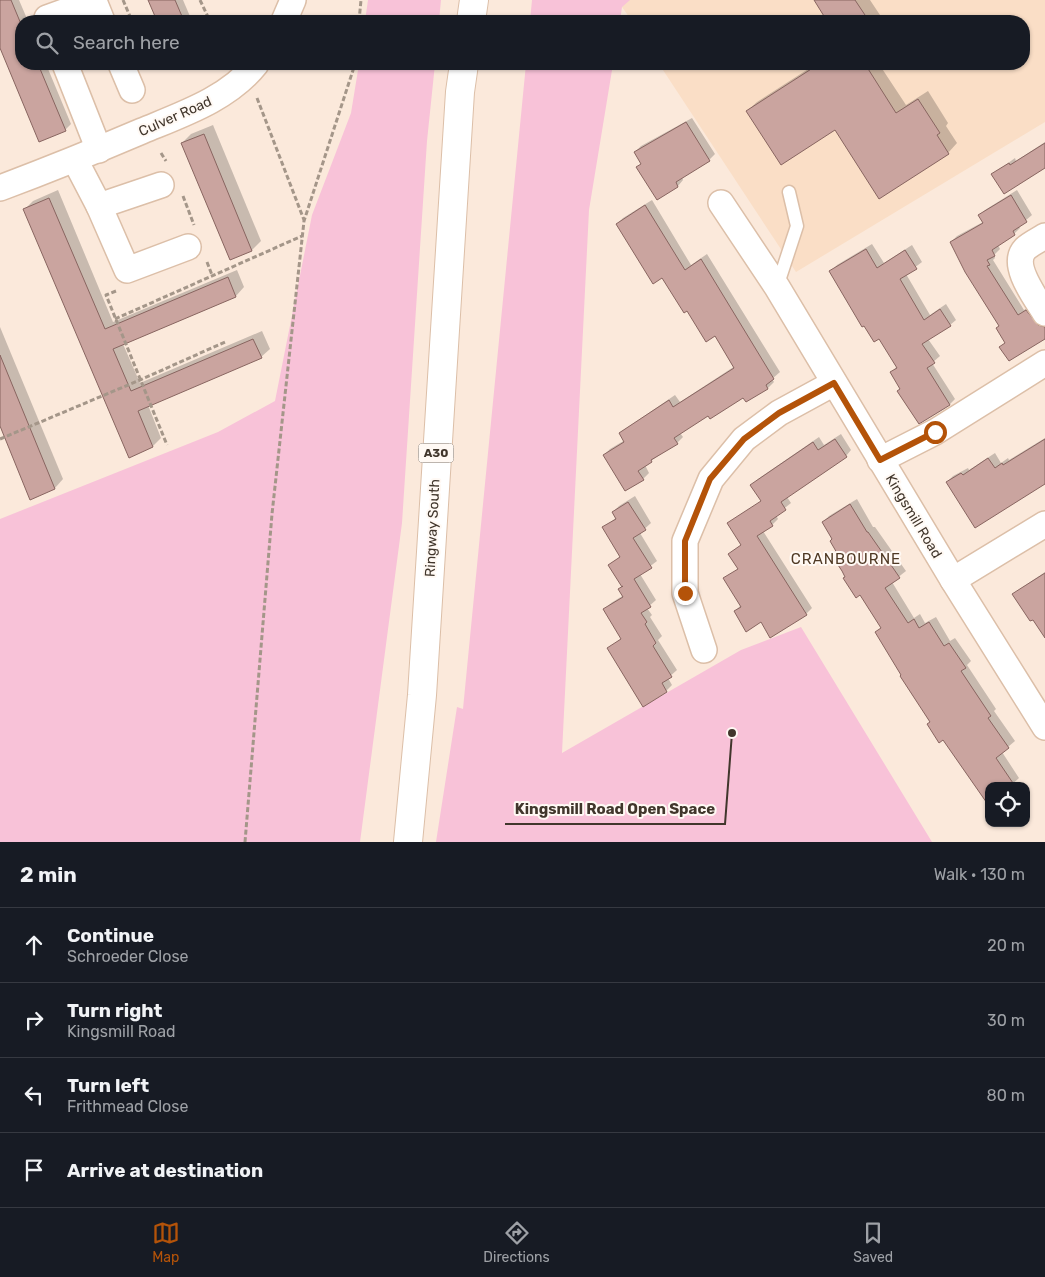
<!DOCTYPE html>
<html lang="en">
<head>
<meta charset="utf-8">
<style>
	:root { --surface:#171b24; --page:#20242c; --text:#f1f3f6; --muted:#9ea1a6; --line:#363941; --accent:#b45309 }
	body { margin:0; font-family:Rubik,sans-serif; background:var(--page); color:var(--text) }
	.controls { position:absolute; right:15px; bottom:15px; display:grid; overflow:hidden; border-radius:10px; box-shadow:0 1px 4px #0004 }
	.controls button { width:45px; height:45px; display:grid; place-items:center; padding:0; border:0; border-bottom:1px solid var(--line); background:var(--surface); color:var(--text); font:25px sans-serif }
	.stop { position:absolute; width:15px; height:15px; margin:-11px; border:4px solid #b45309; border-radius:50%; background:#fff }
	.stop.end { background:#b45309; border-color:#fff; box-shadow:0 1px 5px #0008 }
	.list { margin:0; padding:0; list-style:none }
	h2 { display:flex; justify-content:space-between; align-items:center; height:65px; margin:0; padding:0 20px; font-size:21px }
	h2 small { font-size:16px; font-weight:400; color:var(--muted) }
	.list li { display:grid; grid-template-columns:32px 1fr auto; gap:15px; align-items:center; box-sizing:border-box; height:75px; padding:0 20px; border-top:1px solid var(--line) }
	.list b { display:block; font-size:19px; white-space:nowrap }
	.list p { margin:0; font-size:16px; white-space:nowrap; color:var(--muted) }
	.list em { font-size:16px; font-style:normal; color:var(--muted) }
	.icon { flex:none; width:28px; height:28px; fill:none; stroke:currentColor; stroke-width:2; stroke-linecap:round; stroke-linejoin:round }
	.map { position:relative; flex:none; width:1045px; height:842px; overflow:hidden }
	.search { position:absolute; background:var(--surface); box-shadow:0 1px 4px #0004; left:15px; right:15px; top:15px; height:55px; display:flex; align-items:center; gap:12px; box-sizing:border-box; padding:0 18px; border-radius:20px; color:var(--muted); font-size:19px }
	.sheet { height:365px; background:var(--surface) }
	nav { display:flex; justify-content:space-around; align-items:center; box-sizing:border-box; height:70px; border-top:1px solid var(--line); background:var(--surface); font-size:14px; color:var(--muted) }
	nav a { display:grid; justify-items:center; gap:2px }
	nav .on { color:var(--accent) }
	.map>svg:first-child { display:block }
	.built { fill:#fadec6 }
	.green { fill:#f8c2d8 }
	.shadow { fill:#0003 }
	.building { fill:#caa49f; stroke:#886560 }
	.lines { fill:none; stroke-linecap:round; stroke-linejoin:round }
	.lane-casing { stroke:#dcbfa8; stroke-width:15 }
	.street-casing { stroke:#dcbfa8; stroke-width:28 }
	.primary-casing { stroke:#dcbfa8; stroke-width:30 }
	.path { stroke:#a49689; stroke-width:3; stroke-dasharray:5 2.5; stroke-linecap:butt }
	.lane { stroke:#fff; stroke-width:12 }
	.street { stroke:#fff; stroke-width:25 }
	.primary { stroke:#fff; stroke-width:28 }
	.route { stroke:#b45309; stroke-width:6 }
	.labels { text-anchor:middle; stroke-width:4; stroke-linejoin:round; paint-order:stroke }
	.shield { fill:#fff9f4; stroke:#7a7068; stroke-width:1 }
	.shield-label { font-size:12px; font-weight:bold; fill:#41362c }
	.street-label { font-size:14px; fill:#41362c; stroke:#fff9f4 }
	.neighbourhood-label { font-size:15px; letter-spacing:1px; fill:#4f3924; stroke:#fff9f4 }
	.leader { fill:none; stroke:#41362c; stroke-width:2 }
	.callout-dot { fill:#41362c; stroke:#fff9f4; stroke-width:2 }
	.callout-label { font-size:15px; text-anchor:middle; font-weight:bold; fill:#41362c; stroke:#fff9f4; stroke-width:4; stroke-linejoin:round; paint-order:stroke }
</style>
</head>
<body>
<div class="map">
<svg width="1045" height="842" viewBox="0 0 1045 842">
	<rect width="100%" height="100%" fill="#fbe9db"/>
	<path class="built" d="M624 0H1045V122L796 272 659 64H1024V21H632L622 7Z"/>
	<g class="green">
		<path d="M368 0H441L439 21H365Z"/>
		<path d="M532 0H630L622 7 620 21H530Z"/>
		<path d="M359 64H435L427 141 402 523 360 842H0V519L218 432 275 401 312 215 351 113Z"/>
		<path d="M526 64H613L589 210 562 753 741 650 801 627 932 842H436L457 707 463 709Z"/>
	</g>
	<g class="shadow">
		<path d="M0 0H19L28 21H21V64H46L71 124 65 130 0 45Z"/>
		<path d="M149 0H183L192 21H158Z"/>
		<path d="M816 0H870L884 21H824L827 18Z"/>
		<path d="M816 64H879L906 105 928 91 948 123 946 126 957 143 948 153 879 197 835 129 747 111 757 102Z"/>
		<path d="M692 118 715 154 709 160 682 177 683 180 678 186 657 199 642 163 635 152 641 146Z"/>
		<path d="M213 125 261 241 252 250 230 259 182 143 191 134Z"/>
		<path d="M1045 142V166L993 174 1015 158 1016 161Z"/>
		<path d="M58 190 113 322 237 270 244 287 236 296 123 344 140 383 262 331 270 349 261 357 148 405 161 438 153 446 25 209 33 201Z"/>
		<path d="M1017 190 1032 215 1019 226 1020 228 1014 234 998 245 1000 249 994 255 995 258 993 260 1024 310 1032 305 1045 320V337L1001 347 1006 342 1000 325 951 242 957 236 983 222 980 215 985 210Z"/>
		<path d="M652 200 691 265 707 254 780 372 772 379 774 382 768 388 746 401 744 396 709 415 680 433 683 437 677 443 645 465 649 473 643 479 604 455 610 449 625 440 621 434 627 428 675 395 680 402 735 366 716 334 687 310 662 277 617 224 623 218Z"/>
		<path d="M872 244 884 263 912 245 922 262 906 274 930 315 946 304 956 320 950 325 928 339 940 356 932 363 955 399 950 404 920 422 891 373 897 366 879 337 831 271 837 265Z"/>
		<path d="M0 327 63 479 55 488 30 498 0 423Z"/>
		<path d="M841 434 851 450 846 456 787 497 791 503 776 515 778 519 772 525 763 531 812 608 806 614 762 621 735 611 741 605 725 579 739 568 730 554 742 544 767 499 752 485 758 479 819 437 824 445Z"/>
		<path d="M1045 438V480L947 482 953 476 968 468 969 470 995 453 1001 463 1008 458 1009 460Z"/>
		<path d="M635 496 651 523 640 533 657 561 640 574 656 600 647 608 652 615 650 617 662 636 658 640 677 670 668 678 672 685 666 691 609 648 622 638 605 609 611 603 624 595 623 587 609 565 621 556 603 528 617 517 613 512 619 506Z"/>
		<path d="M857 499 873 527H875L906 571 892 582 914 618 920 614 925 623 936 617 950 641 955 638 971 661 967 665 996 709 994 711 1015 741 1002 752 1019 778 1010 786 932 721 877 632 882 627 860 593 846 577 834 556 838 552 833 539 823 522 829 516Z"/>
		<path d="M1045 572V636L1014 595 1020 589Z"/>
	</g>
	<g class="building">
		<path d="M0 0H11L21 24V64H38L66 131 39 142 0 48Z"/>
		<path d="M148 0H175L184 21H157Z"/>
		<path d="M814 0H855L869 21H827Z"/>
		<path d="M819 64H865L896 113 918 99 940 133 937 135 949 154 879 199 835 130 781 165 746 111Z"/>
		<path d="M686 122 710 161 676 182 678 187 657 200 636 167 641 164 634 152Z"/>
		<path d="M204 134 252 251 230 260 181 143Z"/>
		<path d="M1045 143V168L1004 194 991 174 1009 163 1010 165Z"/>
		<path d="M1011 195 1027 222 1013 231 1015 235 992 250 995 256 987 260 990 265 987 266 1018 315 1026 310 1038 325 1045 327V339L1009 361 999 347 1005 343 996 328 999 326 965 272 950 242 983 223 978 215Z"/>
		<path d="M49 198 105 329 228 277 236 297 113 349 131 391 253 339 262 358 138 411 153 447 129 458 23 209Z"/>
		<path d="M645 205 685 270 701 259 774 379 766 385 768 389 746 402 743 398 710 419 708 416 674 438 678 444 651 460 652 462 638 471 644 480 625 491 603 455 624 442 619 433 669 400 673 407 734 368 715 336 706 342 687 311 684 313 662 278 653 284 616 224Z"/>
		<path d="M866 249 877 268 905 250 917 269 900 279 924 320 940 309 951 326 922 344 935 363 927 368 950 405 919 424 897 391 900 389 890 372 897 368 879 339 874 342 864 326 862 327 829 271Z"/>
		<path d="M0 355 55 489 30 500 0 426Z"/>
		<path d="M835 439 847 457 781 502 786 510 770 521 773 526 757 536 807 615 770 638 761 622 746 632 734 611 741 607 723 578 738 569 728 554 741 545 727 523 761 501 750 485 813 442 818 450Z"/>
		<path d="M1045 439V484L975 528 946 482 961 473 963 475 988 458 995 468 1002 463 1003 465Z"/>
		<path d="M628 502 646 530 633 538 652 568 634 579 651 607 641 613 647 622 645 624 656 643 653 646 672 677 662 683 667 692 643 707 607 648 621 639 603 609 623 597 618 589 623 586 622 587 608 565 620 557 602 527 616 519 612 512Z"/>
		<path d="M850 504 867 532H868L900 578 885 588 908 623 914 619 919 628 929 622 944 646 949 643 966 668 961 671 991 716 988 718 1009 748 996 758 1015 786H989V806L943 740 939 743 927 724 930 722 900 676 901 675 875 632 881 628 860 595 856 598 843 578 845 577 842 571 832 556 837 553 830 541 832 539 822 522Z"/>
		<path d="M1045 573V638L1033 620 1030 621 1012 594Z"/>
	</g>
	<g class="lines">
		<g class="lane-casing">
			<path id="lane" d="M777 287 797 226 789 192"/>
		</g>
		<g class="street-casing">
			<g id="street">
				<path d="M48 21 47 18 94 1 102 21"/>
				<path d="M284 21 293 0"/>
				<path d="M65 64 99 150"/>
				<path d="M121 64 132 90"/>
				<path d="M75 160 99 206 127 270 188 247"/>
				<path d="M0 188C48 170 95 151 142 131 183 114 228 99 256 64"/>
				<path d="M721 203 777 287 953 580 1045 727"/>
				<path d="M99 206 161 185"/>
				<path d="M1045 236C1039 240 1030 244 1025 249 1010 265 1036 298 1045 313"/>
				<path d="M880 460 935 432 1045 363"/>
				<path d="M953 580 1045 524"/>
				<path d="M704 650 685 593V541L711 479 744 439 779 413 834 383"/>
			</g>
		</g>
		<g class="primary-casing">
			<g id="primary">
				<path d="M471 21 474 0"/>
				<path d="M408 842 422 695 460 92 464 64"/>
			</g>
		</g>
		<g class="path">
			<path d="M123 0 132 21"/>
			<path d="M200 0 210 21"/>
			<path d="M359 21 361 0"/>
			<path d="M257 98 304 220"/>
			<path d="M161 153 166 161"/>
			<path d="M183 196 194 225"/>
			<path d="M207 262 212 275"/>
			<path d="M116 291 106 295 167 445"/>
			<path d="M115 319 302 236"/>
			<path d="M0 439 140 380 225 342"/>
			<path d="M245 842 272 514 304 221 355 64"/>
		</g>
		<use href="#lane" class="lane"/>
		<use href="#street" class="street"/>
		<use href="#primary" class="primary"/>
	</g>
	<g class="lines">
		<path class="route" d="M685 593V541L710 479 744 439 779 413 834 383 880 460 935 432"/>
	</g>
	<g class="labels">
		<rect class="shield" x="418.5" y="443.5" width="35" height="19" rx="4"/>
		<g class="shield-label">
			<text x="436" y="457">A30</text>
		</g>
		<g class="street-label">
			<text transform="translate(175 116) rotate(-24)" y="5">Culver Road</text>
			<text transform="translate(914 516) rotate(59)" y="5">Kingsmill Road</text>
			<text transform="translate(432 528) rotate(-87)" y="5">Ringway South</text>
		</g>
		<g class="neighbourhood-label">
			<text x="846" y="564">CRANBOURNE</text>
		</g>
	</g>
	<path class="leader" d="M732 733L725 824H505"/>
	<circle class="callout-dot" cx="732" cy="733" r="5"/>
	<g class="callout-label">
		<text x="615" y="814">Kingsmill Road Open Space</text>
	</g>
</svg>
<div class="controls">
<button><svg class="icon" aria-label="locate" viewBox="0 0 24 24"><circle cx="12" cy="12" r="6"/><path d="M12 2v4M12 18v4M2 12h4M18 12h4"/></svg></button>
</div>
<div class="stop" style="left:935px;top:432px"></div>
<div class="stop end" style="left:685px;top:593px"></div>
<div class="search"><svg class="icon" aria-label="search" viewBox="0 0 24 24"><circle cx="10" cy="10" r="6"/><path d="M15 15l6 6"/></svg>Search here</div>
</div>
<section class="sheet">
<h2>2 min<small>Walk · 130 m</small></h2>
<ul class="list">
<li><svg class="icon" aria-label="ahead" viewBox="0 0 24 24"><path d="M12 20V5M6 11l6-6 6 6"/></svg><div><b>Continue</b><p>Schroeder Close</p></div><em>20 m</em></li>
<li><svg class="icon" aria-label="right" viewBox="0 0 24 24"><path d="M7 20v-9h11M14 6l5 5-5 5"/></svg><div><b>Turn right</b><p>Kingsmill Road</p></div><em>30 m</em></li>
<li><svg class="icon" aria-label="left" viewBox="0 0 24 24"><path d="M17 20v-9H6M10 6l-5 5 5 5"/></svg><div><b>Turn left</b><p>Frithmead Close</p></div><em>80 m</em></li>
<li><svg class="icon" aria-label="arrive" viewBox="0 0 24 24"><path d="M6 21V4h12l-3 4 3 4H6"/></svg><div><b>Arrive at destination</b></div></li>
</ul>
</section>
<nav>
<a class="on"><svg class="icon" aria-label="map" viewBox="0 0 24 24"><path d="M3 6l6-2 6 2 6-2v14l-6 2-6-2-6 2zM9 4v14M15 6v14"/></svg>Map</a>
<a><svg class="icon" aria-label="directions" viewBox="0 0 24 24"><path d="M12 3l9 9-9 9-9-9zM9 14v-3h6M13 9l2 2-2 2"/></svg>Directions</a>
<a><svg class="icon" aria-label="saved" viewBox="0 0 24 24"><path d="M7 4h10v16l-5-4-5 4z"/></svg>Saved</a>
</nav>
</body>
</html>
